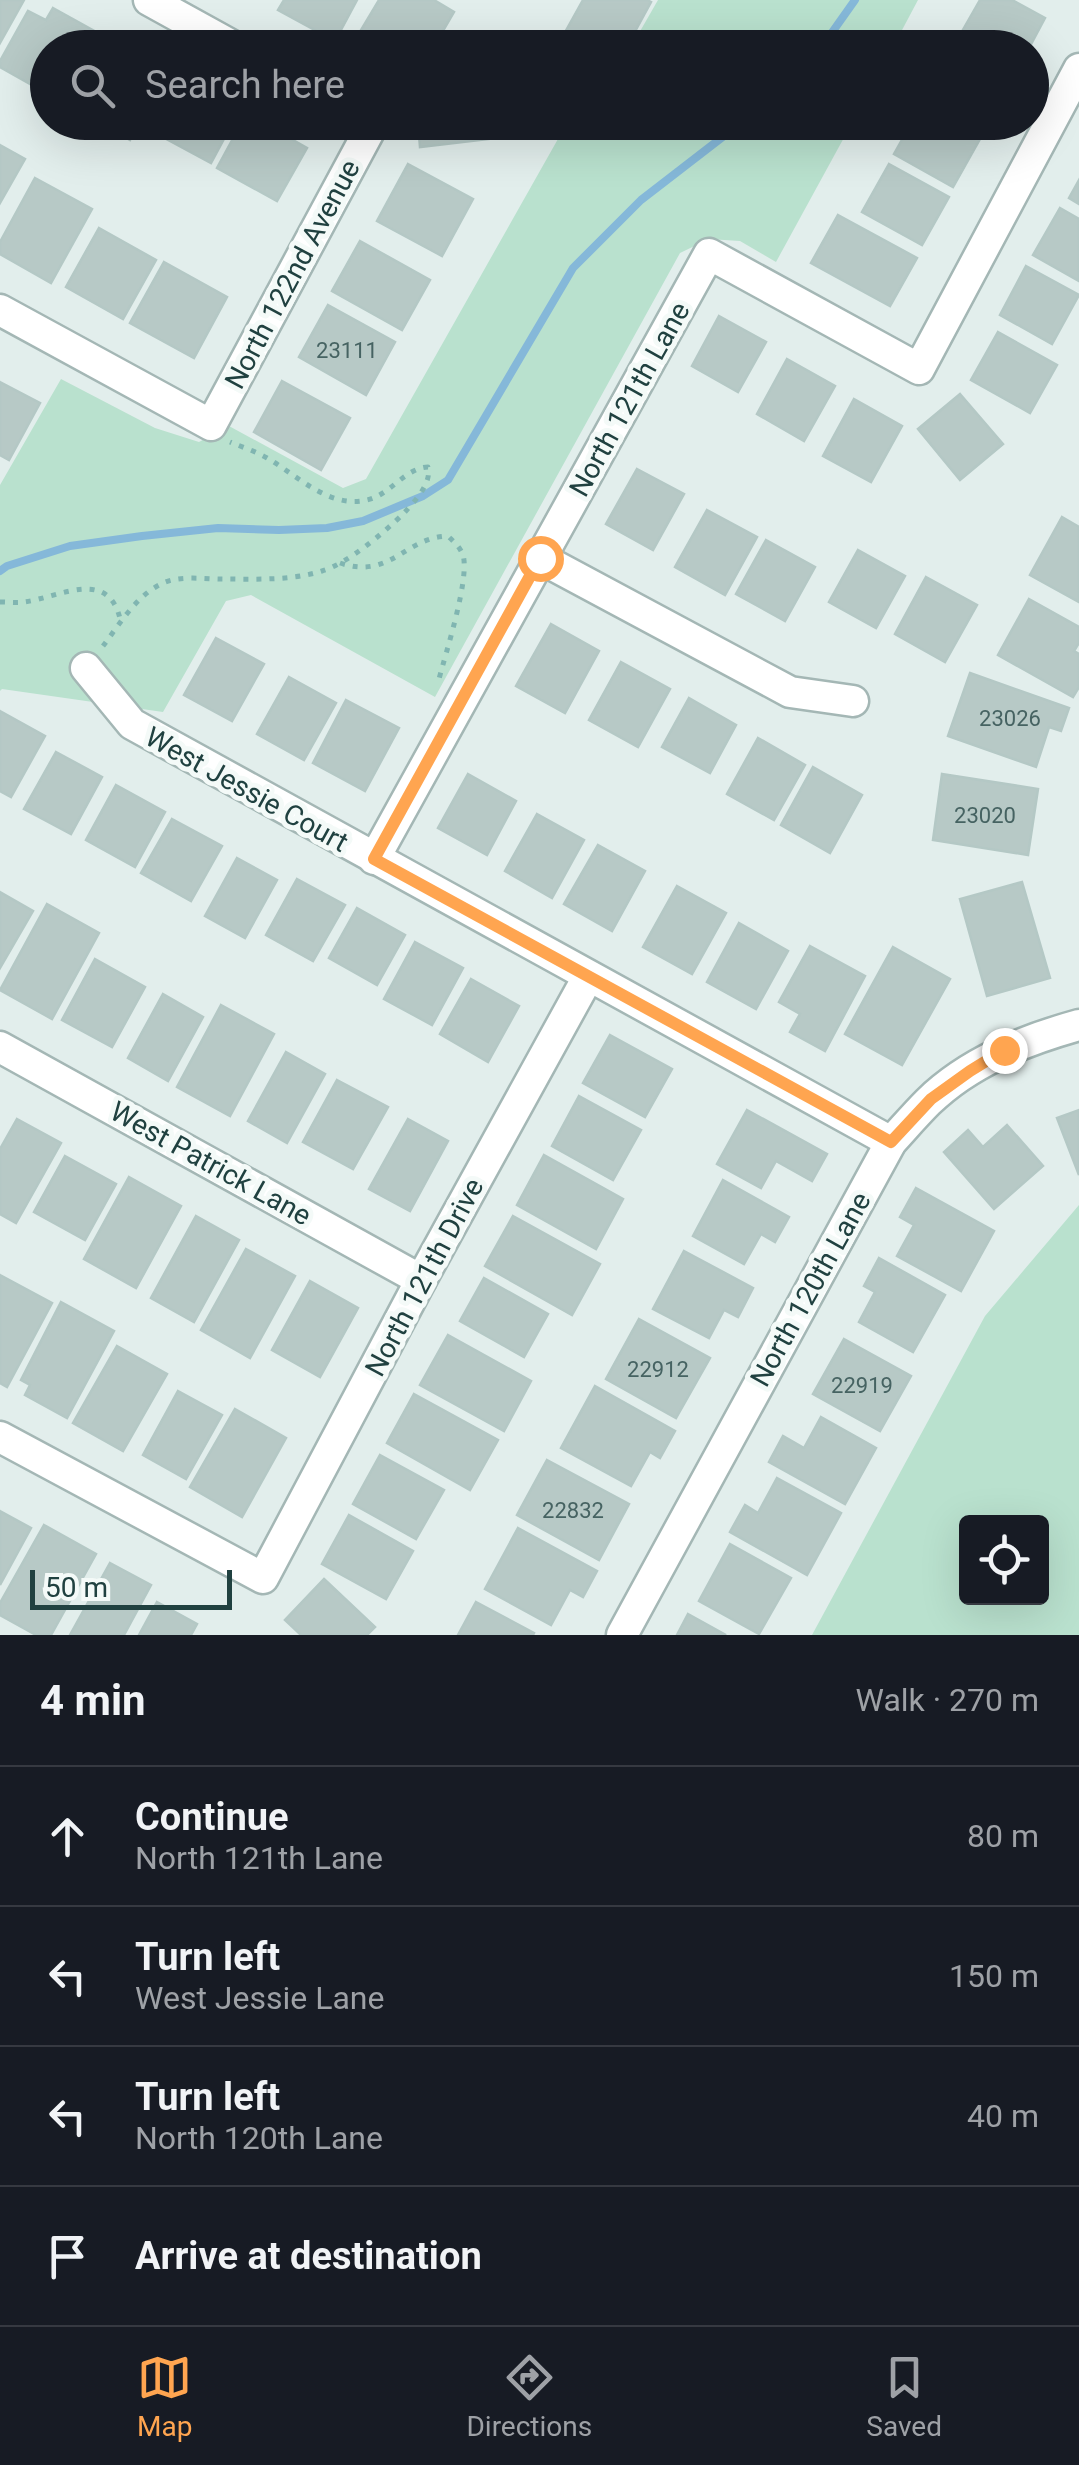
<!DOCTYPE html>
<html lang="en">
<head>
<meta charset="utf-8">
<style>
	:root { --surface:#171b24; --page:#20242c; --text:#f1f3f6; --muted:#9ea1a6; --line:#363941; --accent:#ffa550 }
	body { margin:0; font-family:Roboto,sans-serif; background:var(--page); color:var(--text) }
	.controls { position:absolute; right:30px; bottom:30px; display:grid; overflow:hidden; border-radius:10px; box-shadow:0 10px 40px #0002 }
	.controls button { width:90px; height:90px; display:grid; place-items:center; padding:0; border:0; border-bottom:2px solid var(--line); background:var(--surface); color:var(--text); font:50px sans-serif }
	.scale { position:absolute; left:30px; bottom:25px; width:202px; box-sizing:border-box; padding-left:10px; border:5px solid #204140; border-top:0; font-size:28px; line-height:35px; white-space:nowrap; color:#204140; -webkit-text-stroke:8px #f4faf8; paint-order:stroke }
	.stop { position:absolute; width:30px; height:30px; margin:-22px; border:8px solid #ffa550; border-radius:50%; background:#fff }
	.stop.end { background:#ffa550; border-color:#fff; box-shadow:0 2px 10px #0008 }
	.list { margin:0; padding:0; list-style:none }
	h2 { display:flex; justify-content:space-between; align-items:center; height:130px; margin:0; padding:0 40px; font-size:42px }
	h2 small { font-size:32px; font-weight:400; color:var(--muted) }
	.list li { display:grid; grid-template-columns:65px 1fr auto; gap:30px; align-items:center; box-sizing:border-box; height:140px; padding:0 40px; border-top:2px solid var(--line) }
	.list b { display:block; font-size:38px; white-space:nowrap }
	.list p { margin:0; font-size:32px; white-space:nowrap; color:var(--muted) }
	.list em { font-size:32px; font-style:normal; color:var(--muted) }
	.icon { flex:none; width:55px; height:55px; fill:none; stroke:currentColor; stroke-width:2; stroke-linecap:round; stroke-linejoin:round }
	.map { position:relative; flex:none; width:1079px; height:1635px; overflow:hidden }
	.search { position:absolute; background:var(--surface); box-shadow:0 10px 40px #0002; left:30px; right:30px; top:30px; height:110px; display:flex; align-items:center; gap:25px; box-sizing:border-box; padding:0 35px; border-radius:55px; color:var(--muted); font-size:38px }
	.sheet { height:690px; background:var(--surface) }
	nav { display:flex; justify-content:space-around; align-items:center; box-sizing:border-box; height:140px; border-top:2px solid var(--line); background:var(--surface); font-size:28px; color:var(--muted) }
	nav a { display:grid; justify-items:center; gap:5px }
	nav .on { color:var(--accent) }
	.map>svg:first-child { display:block }
	.green { fill:#b9e1ce; fill-rule:evenodd }
	.lines { fill:none; stroke-linecap:round; stroke-linejoin:round }
	.stream { stroke:#85b8d9; stroke-width:8 }
	.building { fill:#b7c9c6; stroke:#b4c8c5; stroke-width:2.5 }
	.minor-casing { stroke:#a4b7b5; stroke-width:35 }
	.path { stroke:#80b5b1; stroke-width:5; stroke-dasharray:5 8; stroke-linecap:butt }
	.minor { stroke:#fff; stroke-width:30 }
	.route { stroke:#ffa550; stroke-width:12 }
	.labels { text-anchor:middle; stroke-width:10; stroke-linejoin:round; paint-order:stroke }
	.number-label { font-size:22px; fill:#466362 }
	.street-label { font-size:28px; fill:#204140; stroke:#f4faf8 }
</style>
</head>
<body>
<div class="map">
<svg width="1079" height="1635" viewBox="0 0 1079 1635">
	<rect width="100%" height="100%" fill="#e2eeec"/>
	<g class="green">
		<path d="M658 0H918L893 47H631Z"/>
		<path d="M567 123H852L776 262 740 241 709 239 680 253 435 697 251 595 226 601 163 712 2 689 0 691V485L61 379 155 428 199 442 229 426 343 488 366 479Z"/>
		<path d="M1079 1205V1635H812L985 1316ZM966 1522H1042V1598H966Z"/>
	</g>
	<g class="lines">
		<g class="stream">
			<path d="M821 48 855 0"/>
			<path d="M0 571 7 566 70 546 142 536 218 528 279 530 327 528 363 521 423 496 448 480 573 268 641 200 742 122"/>
		</g>
	</g>
	<g class="building">
		<path d="M0 0H24L0 43Z"/>
		<path d="M284 0H357L335 41 278 10Z"/>
		<path d="M379 0H434L454 12 433 48H377L380 42 361 30Z"/>
		<path d="M583 0H647L651 2 626 48H584L563 36Z"/>
		<path d="M980 0H1012L1045 18 1029 48H982L960 35Z"/>
		<path d="M53 8 98 33 90 48H48V94L0 67V61L28 11 46 20Z"/>
		<path d="M100 122H140L130 140Z"/>
		<path d="M149 122H233L211 163 146 128Z"/>
		<path d="M242 122H261L307 148 277 201 217 168Z"/>
		<path d="M418 122H487L489 139 420 147Z"/>
		<path d="M912 122H951L980 139 953 187 894 154Z"/>
		<path d="M0 145 25 159 0 203Z"/>
		<path d="M408 164 473 199 442 256 377 221Z"/>
		<path d="M889 164 949 197 922 245 862 212Z"/>
		<path d="M35 178 92 209 51 283 0 254V242Z"/>
		<path d="M1079 180V204L1069 198Z"/>
		<path d="M1060 208 1079 219V281L1033 255Z"/>
		<path d="M838 215 917 258 890 306 811 263Z"/>
		<path d="M99 228 156 260 123 319 66 287Z"/>
		<path d="M360 241 430 280 402 330 332 291Z"/>
		<path d="M164 262 227 297 194 358 130 323Z"/>
		<path d="M1026 266 1079 295 1052 344 1000 315Z"/>
		<path d="M328 305 395 342 366 395 299 357Z"/>
		<path d="M719 316 766 342 738 392 692 366Z"/>
		<path d="M998 332 1057 365 1030 413 971 380Z"/>
		<path d="M787 359 835 386 804 441 757 414Z"/>
		<path d="M282 381 350 418 321 470 254 432Z"/>
		<path d="M0 382 40 403 9 460 0 455Z"/>
		<path d="M960 394 1003 444 960 480 918 429Z"/>
		<path d="M854 399 902 426 871 482 823 456Z"/>
		<path d="M637 469 684 494 653 550 606 524Z"/>
		<path d="M707 510 757 537 725 595 675 567Z"/>
		<path d="M1062 517 1079 527V602L1030 575Z"/>
		<path d="M766 540 815 567 785 621 736 594Z"/>
		<path d="M858 550 905 576 876 628 829 602Z"/>
		<path d="M926 577 977 605 945 662 895 634Z"/>
		<path d="M1029 599 1079 627V643L1074 651 1079 654V687L1073 697 998 655Z"/>
		<path d="M551 624 599 651 565 713 516 686Z"/>
		<path d="M216 638 264 664 232 721 184 695Z"/>
		<path d="M621 662 670 689 638 747 589 720Z"/>
		<path d="M970 673 1069 708 1061 731 1049 727 1036 767 948 736Z"/>
		<path d="M289 677 336 703 304 760 257 734Z"/>
		<path d="M689 698 736 725 710 773 662 747Z"/>
		<path d="M346 700 399 728 365 791 313 763Z"/>
		<path d="M0 711 45 736 11 797 0 791Z"/>
		<path d="M758 738 805 765 774 820 727 794Z"/>
		<path d="M56 752 102 777 71 834 24 809Z"/>
		<path d="M813 767 862 795 830 853 781 825Z"/>
		<path d="M468 774 516 801 487 855 438 828Z"/>
		<path d="M942 774 1038 789 1028 855 933 840Z"/>
		<path d="M116 785 165 812 135 867 86 840Z"/>
		<path d="M537 814 584 840 552 898 505 871Z"/>
		<path d="M172 819 222 846 191 901 141 873Z"/>
		<path d="M598 845 645 871 612 931 564 904Z"/>
		<path d="M237 858 277 880 245 938 205 916Z"/>
		<path d="M297 879 345 905 313 961 266 935Z"/>
		<path d="M1022 882 1050 978 987 996 960 899Z"/>
		<path d="M677 886 726 913 692 974 643 947Z"/>
		<path d="M0 892 33 911 0 968Z"/>
		<path d="M47 904 99 933 52 1019 0 990Z"/>
		<path d="M357 908 405 935 377 985 329 958Z"/>
		<path d="M739 923 788 951 756 1009 707 982Z"/>
		<path d="M415 942 463 968 432 1025 384 999Z"/>
		<path d="M810 946 865 976 825 1051 790 1032 800 1014 779 1002Z"/>
		<path d="M893 947 950 979 902 1065 845 1034Z"/>
		<path d="M95 959 145 987 112 1047 62 1020Z"/>
		<path d="M471 979 519 1006 488 1062 440 1034Z"/>
		<path d="M163 994 203 1017 168 1081 128 1058Z"/>
		<path d="M221 1005 274 1034 230 1116 177 1087Z"/>
		<path d="M610 1035 672 1069 645 1117 583 1083Z"/>
		<path d="M286 1052 325 1074 287 1143 248 1121Z"/>
		<path d="M337 1080 388 1107 353 1169 303 1142Z"/>
		<path d="M579 1096 641 1130 613 1180 552 1146Z"/>
		<path d="M747 1110 827 1154 812 1181 776 1161 761 1188 717 1164Z"/>
		<path d="M1079 1110V1175L1057 1118Z"/>
		<path d="M17 1119 61 1143 16 1223 0 1214V1149Z"/>
		<path d="M408 1119 448 1141 410 1211 369 1189Z"/>
		<path d="M1007 1125 1043 1166 994 1209 944 1152 968 1130 983 1147Z"/>
		<path d="M544 1155 623 1199 596 1249 517 1205Z"/>
		<path d="M65 1156 116 1184 85 1240 34 1212Z"/>
		<path d="M129 1177 181 1206 136 1288 84 1259Z"/>
		<path d="M723 1180 789 1217 775 1242 761 1234 744 1264 693 1236Z"/>
		<path d="M916 1188 994 1231 961 1291 897 1256 914 1225 900 1217Z"/>
		<path d="M196 1216 239 1240 194 1322 151 1298Z"/>
		<path d="M513 1216 600 1264 572 1315 485 1266Z"/>
		<path d="M246 1249 295 1276 250 1358 201 1330Z"/>
		<path d="M684 1251 753 1288 738 1317 724 1310 709 1338 653 1309Z"/>
		<path d="M879 1258 945 1295 913 1352 859 1322 875 1292 864 1286Z"/>
		<path d="M0 1275 52 1303 7 1387 0 1383Z"/>
		<path d="M484 1278 548 1314 524 1357 460 1321Z"/>
		<path d="M310 1281 358 1308 320 1377 272 1350Z"/>
		<path d="M61 1302 114 1331 67 1418 25 1395 30 1385 21 1380Z"/>
		<path d="M639 1319 710 1358 676 1418 606 1379Z"/>
		<path d="M448 1335 531 1381 504 1431 420 1385Z"/>
		<path d="M844 1339 911 1376 880 1431 813 1394Z"/>
		<path d="M117 1346 167 1374 123 1451 73 1423Z"/>
		<path d="M595 1386 675 1431 660 1458 650 1452 631 1486 561 1448Z"/>
		<path d="M178 1391 222 1415 186 1479 143 1455Z"/>
		<path d="M414 1394 498 1440 470 1490 387 1443Z"/>
		<path d="M235 1409 286 1438 242 1517 190 1487Z"/>
		<path d="M821 1417 876 1448 845 1504 769 1462 783 1436 804 1448Z"/>
		<path d="M380 1455 444 1490 416 1539 353 1504Z"/>
		<path d="M547 1460 629 1504 599 1560 517 1515Z"/>
		<path d="M777 1478 841 1513 807 1575 730 1532 745 1505 758 1513Z"/>
		<path d="M0 1511 31 1528 0 1585Z"/>
		<path d="M349 1515 413 1551 386 1599 322 1564Z"/>
		<path d="M44 1525 96 1554 51 1635H36L0 1615V1603Z"/>
		<path d="M518 1528 597 1571 583 1597 570 1590 551 1625 485 1589Z"/>
		<path d="M730 1544 791 1578 759 1634 699 1601Z"/>
		<path d="M110 1563 151 1585 124 1635H70Z"/>
		<path d="M324 1579 375 1627 367 1635H301L285 1620Z"/>
		<path d="M157 1602 197 1624 191 1635H139Z"/>
		<path d="M476 1602 534 1633 533 1635H458Z"/>
		<path d="M688 1614 726 1635H677Z"/>
	</g>
	<g class="lines">
		<g class="minor-casing">
			<g id="minor">
				<path d="M149 0 236 48"/>
				<path d="M0 310 211 425 374 122"/>
				<path d="M540 558 790 692 853 701"/>
				<path d="M86 668 132 724 891 1142"/>
				<path d="M374 859 709 254 919 369 1079 69"/>
				<path d="M0 1047 421 1280"/>
				<path d="M0 1437 263 1578 421 1280 588 977"/>
				<path d="M622 1635 891 1142C903 1129 915 1115 928 1102 969 1062 1025 1040 1079 1025"/>
			</g>
		</g>
		<g class="path">
			<path d="M340 563C391 580 405 537 448 536 454 542 460 547 463 555 470 578 446 652 439 679"/>
			<path d="M0 602C8 602 16 603 24 602 61 597 110 566 121 623"/>
			<path d="M103 646C119 625 136 596 161 584 178 575 203 579 222 579 255 579 290 581 322 571 347 564 386 531 404 513 415 501 432 483 428 467 405 468 390 495 367 500 329 509 297 475 267 458 255 451 242 447 230 442"/>
		</g>
		<use href="#minor" class="minor"/>
	</g>
	<g class="lines">
		<path class="route" d="M540 558 374 859 891 1142 931 1099 970 1071 1004 1050"/>
	</g>
	<g class="labels">
		<g class="number-label">
			<text x="347" y="358">23111</text>
			<text x="1010" y="726">23026</text>
			<text x="985" y="823">23020</text>
			<text x="658" y="1377">22912</text>
			<text x="862" y="1393">22919</text>
			<text x="573" y="1518">22832</text>
		</g>
		<g class="street-label">
			<text transform="translate(292 274) rotate(-62)" y="10">North 122nd Avenue</text>
			<text transform="translate(629 399) rotate(-61)" y="10">North 121th Lane</text>
			<text transform="translate(247 789) rotate(29)" y="10">West Jessie Court</text>
			<text transform="translate(211 1163) rotate(29)" y="10">West Patrick Lane</text>
			<text transform="translate(424 1277) rotate(-62)" y="10">North 121th Drive</text>
			<text transform="translate(810 1289) rotate(-61)" y="10">North 120th Lane</text>
		</g>
	</g>
</svg>
<div class="controls">
<button><svg class="icon" aria-label="locate" viewBox="0 0 24 24"><circle cx="12" cy="12" r="6"/><path d="M12 2v4M12 18v4M2 12h4M18 12h4"/></svg></button>
</div>
<div class="scale">50 m</div>
<div class="stop" style="left:540px;top:558px"></div>
<div class="stop end" style="left:1004px;top:1050px"></div>
<div class="search"><svg class="icon" aria-label="search" viewBox="0 0 24 24"><circle cx="10" cy="10" r="6"/><path d="M15 15l6 6"/></svg>Search here</div>
</div>
<section class="sheet">
<h2>4 min<small>Walk · 270 m</small></h2>
<ul class="list">
<li><svg class="icon" aria-label="ahead" viewBox="0 0 24 24"><path d="M12 20V5M6 11l6-6 6 6"/></svg><div><b>Continue</b><p>North 121th Lane</p></div><em>80 m</em></li>
<li><svg class="icon" aria-label="left" viewBox="0 0 24 24"><path d="M17 20v-9H6M10 6l-5 5 5 5"/></svg><div><b>Turn left</b><p>West Jessie Lane</p></div><em>150 m</em></li>
<li><svg class="icon" aria-label="left" viewBox="0 0 24 24"><path d="M17 20v-9H6M10 6l-5 5 5 5"/></svg><div><b>Turn left</b><p>North 120th Lane</p></div><em>40 m</em></li>
<li><svg class="icon" aria-label="arrive" viewBox="0 0 24 24"><path d="M6 21V4h12l-3 4 3 4H6"/></svg><div><b>Arrive at destination</b></div></li>
</ul>
</section>
<nav>
<a class="on"><svg class="icon" aria-label="map" viewBox="0 0 24 24"><path d="M3 6l6-2 6 2 6-2v14l-6 2-6-2-6 2zM9 4v14M15 6v14"/></svg>Map</a>
<a><svg class="icon" aria-label="directions" viewBox="0 0 24 24"><path d="M12 3l9 9-9 9-9-9zM9 14v-3h6M13 9l2 2-2 2"/></svg>Directions</a>
<a><svg class="icon" aria-label="saved" viewBox="0 0 24 24"><path d="M7 4h10v16l-5-4-5 4z"/></svg>Saved</a>
</nav>
</body>
</html>
